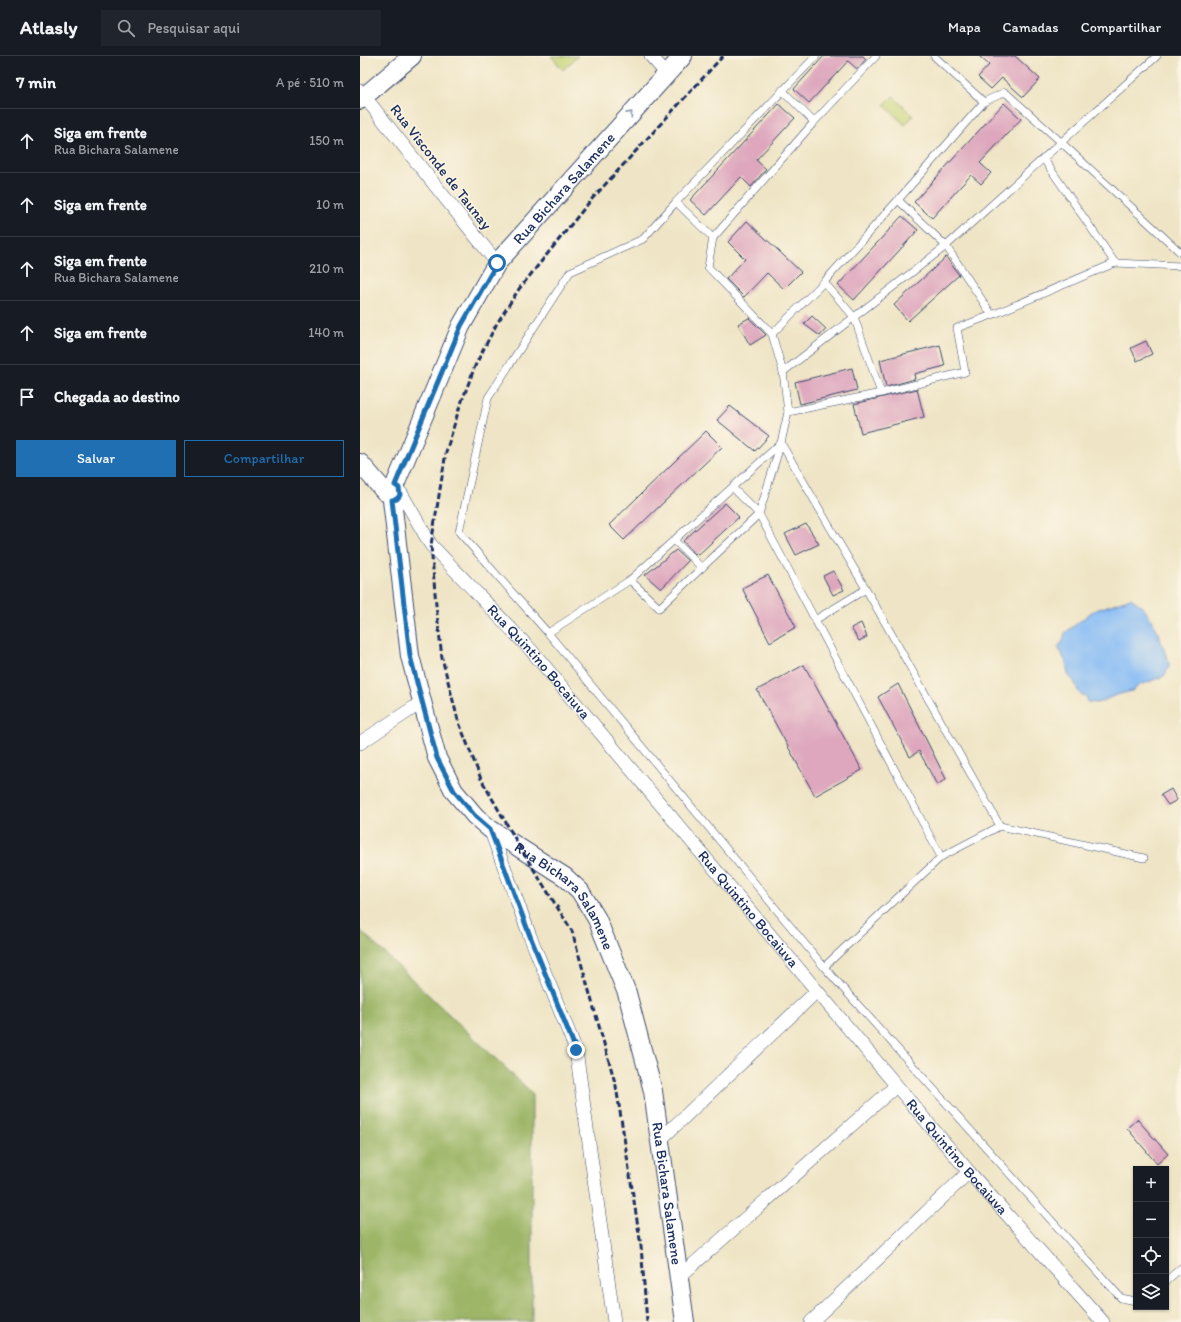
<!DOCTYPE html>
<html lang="pt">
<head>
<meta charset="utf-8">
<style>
	:root { --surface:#171b24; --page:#20242c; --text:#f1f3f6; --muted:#9ea1a6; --line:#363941; --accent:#1f6fb2 }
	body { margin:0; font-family:Itim,sans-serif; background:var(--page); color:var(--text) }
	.controls { position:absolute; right:12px; bottom:12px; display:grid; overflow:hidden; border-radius:0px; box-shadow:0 1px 3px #0004 }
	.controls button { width:36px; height:36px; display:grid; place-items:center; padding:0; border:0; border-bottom:1px solid var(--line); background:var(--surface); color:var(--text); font:20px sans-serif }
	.stop { position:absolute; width:12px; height:12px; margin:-9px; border:3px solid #1f6fb2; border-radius:50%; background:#fff }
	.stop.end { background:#1f6fb2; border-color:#fff; box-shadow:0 1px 4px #0008 }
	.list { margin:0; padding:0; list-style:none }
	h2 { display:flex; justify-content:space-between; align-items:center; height:52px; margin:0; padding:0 16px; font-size:17px }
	h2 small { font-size:13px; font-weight:400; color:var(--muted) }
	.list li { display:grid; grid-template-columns:26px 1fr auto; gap:12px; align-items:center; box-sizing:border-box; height:64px; padding:0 16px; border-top:1px solid var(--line) }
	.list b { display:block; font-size:15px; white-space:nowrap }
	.list p { margin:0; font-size:13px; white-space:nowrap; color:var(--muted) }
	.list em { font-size:13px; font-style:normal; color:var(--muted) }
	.actions { display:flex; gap:8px; padding:12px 16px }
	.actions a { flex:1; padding:9px 0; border:1px solid var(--accent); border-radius:0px; text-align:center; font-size:14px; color:var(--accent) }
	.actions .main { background:var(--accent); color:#fff }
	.icon { flex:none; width:22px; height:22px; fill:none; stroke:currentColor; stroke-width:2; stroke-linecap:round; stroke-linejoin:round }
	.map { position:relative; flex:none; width:821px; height:1266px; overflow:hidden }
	header { display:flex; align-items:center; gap:24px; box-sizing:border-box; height:56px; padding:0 20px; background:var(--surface); border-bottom:1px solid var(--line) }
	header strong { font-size:19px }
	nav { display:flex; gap:22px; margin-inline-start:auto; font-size:14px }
	.search { width:280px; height:36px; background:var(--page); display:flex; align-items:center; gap:10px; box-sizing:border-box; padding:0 14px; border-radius:0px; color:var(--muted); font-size:15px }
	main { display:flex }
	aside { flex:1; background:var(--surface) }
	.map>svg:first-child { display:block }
	.green { fill:#c5d375; stroke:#70816a }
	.forest { fill:#9cb566; stroke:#5c7262 }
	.water { fill:#87bcf5; stroke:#5176aa }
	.building { fill:#dea7be }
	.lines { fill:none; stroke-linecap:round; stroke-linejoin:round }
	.lane-casing { stroke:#3b4a6e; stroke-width:8 }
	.street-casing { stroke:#3b4a6e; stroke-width:14 }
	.secondary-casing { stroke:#3b4a6e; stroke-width:20 }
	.lane { stroke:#fff; stroke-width:7 }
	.street { stroke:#fff; stroke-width:13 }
	.secondary { stroke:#fff; stroke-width:18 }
	.rail { stroke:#1b2f5e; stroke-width:3; stroke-dasharray:6 3; stroke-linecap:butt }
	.oneway { stroke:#8d97ae }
	.route { stroke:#1f6fb2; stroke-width:5 }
	.labels { text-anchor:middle; stroke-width:3; stroke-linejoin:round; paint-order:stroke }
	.street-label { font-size:15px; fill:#1b2f5e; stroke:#fcf5e5 }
</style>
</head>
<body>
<header>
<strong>Atlasly</strong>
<div class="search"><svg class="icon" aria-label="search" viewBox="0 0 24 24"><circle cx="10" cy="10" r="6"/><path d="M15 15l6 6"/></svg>Pesquisar aqui</div>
<nav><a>Mapa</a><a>Camadas</a><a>Compartilhar</a></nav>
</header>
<main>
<aside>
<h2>7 min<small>A pé · 510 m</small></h2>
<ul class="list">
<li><svg class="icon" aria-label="ahead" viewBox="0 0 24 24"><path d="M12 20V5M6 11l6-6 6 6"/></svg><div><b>Siga em frente</b><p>Rua Bichara Salamene</p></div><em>150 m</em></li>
<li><svg class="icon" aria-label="ahead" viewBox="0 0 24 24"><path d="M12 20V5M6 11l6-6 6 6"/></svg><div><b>Siga em frente</b></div><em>10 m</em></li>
<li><svg class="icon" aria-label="ahead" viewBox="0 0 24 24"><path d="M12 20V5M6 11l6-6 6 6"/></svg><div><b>Siga em frente</b><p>Rua Bichara Salamene</p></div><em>210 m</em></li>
<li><svg class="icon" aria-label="ahead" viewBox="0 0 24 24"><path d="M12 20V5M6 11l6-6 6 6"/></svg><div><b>Siga em frente</b></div><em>140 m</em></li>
<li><svg class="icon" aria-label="arrive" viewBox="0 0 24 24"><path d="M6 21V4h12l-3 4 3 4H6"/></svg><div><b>Chegada ao destino</b></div></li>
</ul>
<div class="actions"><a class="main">Salvar</a><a>Compartilhar</a></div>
</aside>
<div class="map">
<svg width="821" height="1266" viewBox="0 0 821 1266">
	<rect width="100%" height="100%" fill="#fcf5e5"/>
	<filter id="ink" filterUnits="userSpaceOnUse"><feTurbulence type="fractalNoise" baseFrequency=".025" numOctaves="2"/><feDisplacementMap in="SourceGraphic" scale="8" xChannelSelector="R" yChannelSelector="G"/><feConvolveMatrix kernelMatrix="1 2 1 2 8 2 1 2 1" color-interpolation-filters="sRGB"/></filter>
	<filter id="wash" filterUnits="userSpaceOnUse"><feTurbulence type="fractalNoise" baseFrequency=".012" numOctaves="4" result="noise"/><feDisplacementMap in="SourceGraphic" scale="16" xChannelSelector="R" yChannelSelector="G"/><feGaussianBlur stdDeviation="0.9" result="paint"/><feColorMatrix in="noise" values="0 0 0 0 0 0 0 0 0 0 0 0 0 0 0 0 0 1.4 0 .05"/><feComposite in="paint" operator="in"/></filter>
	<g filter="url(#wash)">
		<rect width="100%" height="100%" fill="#efe5c6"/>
		<g class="green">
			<path d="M191 0H218L203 14Z"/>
			<path d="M533 40 553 60 545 69 524 49Z"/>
		</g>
		<path class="forest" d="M0 874 172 1037V1266H0Z"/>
		<path class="water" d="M771 542 783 551 796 572 809 607V611L804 620 780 629 772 635 756 639 745 644 737 647 727 646V641L719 637 714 625 708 619 706 606 698 591 703 585 705 577 733 555Z"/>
		<g id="blocks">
			<g class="building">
				<path d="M464 0H503L506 3 497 13 488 5 449 47 434 33Z"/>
				<path d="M619 0H655L680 23 663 41 642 22 631 33 618 21 629 9Z"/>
				<path d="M644 47 661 63 620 107 631 117 621 128 611 119 572 162 554 146Z"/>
				<path d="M419 48 435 62 396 104 406 113 391 131 381 121 346 159 330 144Z"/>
				<path d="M542 160 558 174 494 244 478 229Z"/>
				<path d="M387 165 441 216 424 233 407 217 384 241 366 223 385 203 368 186Z"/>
				<path d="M586 201 599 219 548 265 534 249Z"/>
				<path d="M452 260 466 273 460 280 444 268Z"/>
				<path d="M389 262 406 279 390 289 378 268Z"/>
				<path d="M786 285 792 298 777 305 771 292Z"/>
				<path d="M580 289 585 310 554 318 555 323 526 331 520 304Z"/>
				<path d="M492 312 497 334 440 348 435 326Z"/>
				<path d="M557 333 564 361 501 377 494 348Z"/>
				<path d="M370 350 409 380 395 395 357 364Z"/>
				<path d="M346 375 362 391 264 484 249 469Z"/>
				<path d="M365 447 379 461 338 499 336 497 335 498 323 485Z"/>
				<path d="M446 468 459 488 436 499 425 478Z"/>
				<path d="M316 494 328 505 301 533 285 519Z"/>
				<path d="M473 515 484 534 473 539 463 520Z"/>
				<path d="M408 519 436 571 410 586 382 532Z"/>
				<path d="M501 567 507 581 499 585 491 572Z"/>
				<path d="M444 609 502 714 455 740 397 634Z"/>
				<path d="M538 628 586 723 577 729 559 695 550 701 518 641Z"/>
				<path d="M811 733 817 744 808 749 801 739Z"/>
				<path d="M777 1063 808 1098 797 1108 767 1072Z"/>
			</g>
		</g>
	</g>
	<g filter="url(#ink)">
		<use href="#blocks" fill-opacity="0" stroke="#3b4a6e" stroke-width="1"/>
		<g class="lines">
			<g class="lane-casing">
				<g id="lane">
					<path d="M574 0 624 46"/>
					<path d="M422 34 454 66"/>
					<path d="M683 102 755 207"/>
					<path d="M538 144 586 190 632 259"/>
					<path d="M353 182 316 146 456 0"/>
					<path d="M464 226 494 261 521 337"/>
					<path d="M412 278 464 226 538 144 624 46 645 36 702 87 821 197"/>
					<path d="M423 316 586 190 797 0"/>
					<path d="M428 356 423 316 412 278 348 211 353 182 454 66 516 0"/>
					<path d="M373 432 399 458 299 552 270 524 421 387 506 533 640 770 784 802"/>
					<path d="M314 484 342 512"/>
					<path d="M270 524 188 577 99 476 128 342 210 216 283 183 316 146"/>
					<path d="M455 564 506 533"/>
					<path d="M188 577 464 911"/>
					<path d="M640 770 581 801 464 911 761 1242 776 1245"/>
					<path d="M581 801 399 458 421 387 428 356 521 337 605 316 597 272 632 259 755 207 821 210"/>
					<path d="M806 1225 821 1212"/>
				</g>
			</g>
			<g class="street-casing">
				<g id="street">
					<path d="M291 0 306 17"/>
					<path d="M0 35 137 207"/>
					<path id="s1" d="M41 437 71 489 171 594 609 1116 743 1266"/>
					<path d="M0 687 62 646"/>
					<path d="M130 773 170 880 216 994 254 1266"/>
					<path d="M300 1084 457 935"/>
					<path d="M319 1221 536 1030"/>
					<path d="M451 1266 609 1116"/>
				</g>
			</g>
			<g class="secondary-casing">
				<g id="secondary">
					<path d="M0 44 52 0"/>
					<path d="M0 407 25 436"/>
					<path id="s2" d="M35 429 101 270 137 207 323 0"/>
					<path id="s3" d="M32 444 50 600 77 702 94 735 115 760 130 773 205 821 220 835 237 863 267 937 293 1035 325 1266"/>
				</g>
			</g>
			<use href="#lane" class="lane"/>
			<use href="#street" class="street"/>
			<use href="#secondary" class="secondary"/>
			<path class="rail" d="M287 1266 281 1190 256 1030 212 875 161 793 121 723 98 664 82 602 76 549 71 489 86 396 99 353 115 310 136 269 159 233 231 144 363 0"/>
		</g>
		<defs><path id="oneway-chevron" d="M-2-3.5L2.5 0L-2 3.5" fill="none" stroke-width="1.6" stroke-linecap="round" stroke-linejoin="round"/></defs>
		<use class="oneway" href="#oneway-chevron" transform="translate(270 58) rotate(-48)"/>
	</g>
	<g class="lines" filter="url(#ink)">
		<path class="route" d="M137 207 101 270 35 429 39 432 40 439 37 443 32 444 50 600 77 702 94 735 115 760 130 773 170 880 216 994"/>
	</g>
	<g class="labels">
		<g class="street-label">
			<text transform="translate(81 111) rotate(52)" y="5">Rua Visconde de Taunay</text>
			<text dy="5" stroke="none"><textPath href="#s2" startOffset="345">Rua Bichara Salamene</textPath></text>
			<text dy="5" stroke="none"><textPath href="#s1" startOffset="219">Rua Quintino Bocaiuva</textPath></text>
			<text dy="5" stroke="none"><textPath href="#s3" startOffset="455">Rua Bichara Salamene</textPath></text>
			<text dy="5" stroke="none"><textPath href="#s1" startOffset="543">Rua Quintino Bocaiuva</textPath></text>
			<text dy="5" stroke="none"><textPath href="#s1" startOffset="867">Rua Quintino Bocaiuva</textPath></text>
			<text dy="5" stroke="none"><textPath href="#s3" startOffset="779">Rua Bichara Salamene</textPath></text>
		</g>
	</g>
</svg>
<div class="controls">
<button>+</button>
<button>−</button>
<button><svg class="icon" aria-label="locate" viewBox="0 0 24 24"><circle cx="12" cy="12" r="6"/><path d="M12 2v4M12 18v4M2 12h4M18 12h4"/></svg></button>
<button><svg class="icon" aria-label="layers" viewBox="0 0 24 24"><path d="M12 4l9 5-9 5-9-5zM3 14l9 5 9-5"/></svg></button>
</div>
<div class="stop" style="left:137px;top:207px"></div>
<div class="stop end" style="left:216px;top:994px"></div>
</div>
</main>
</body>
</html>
